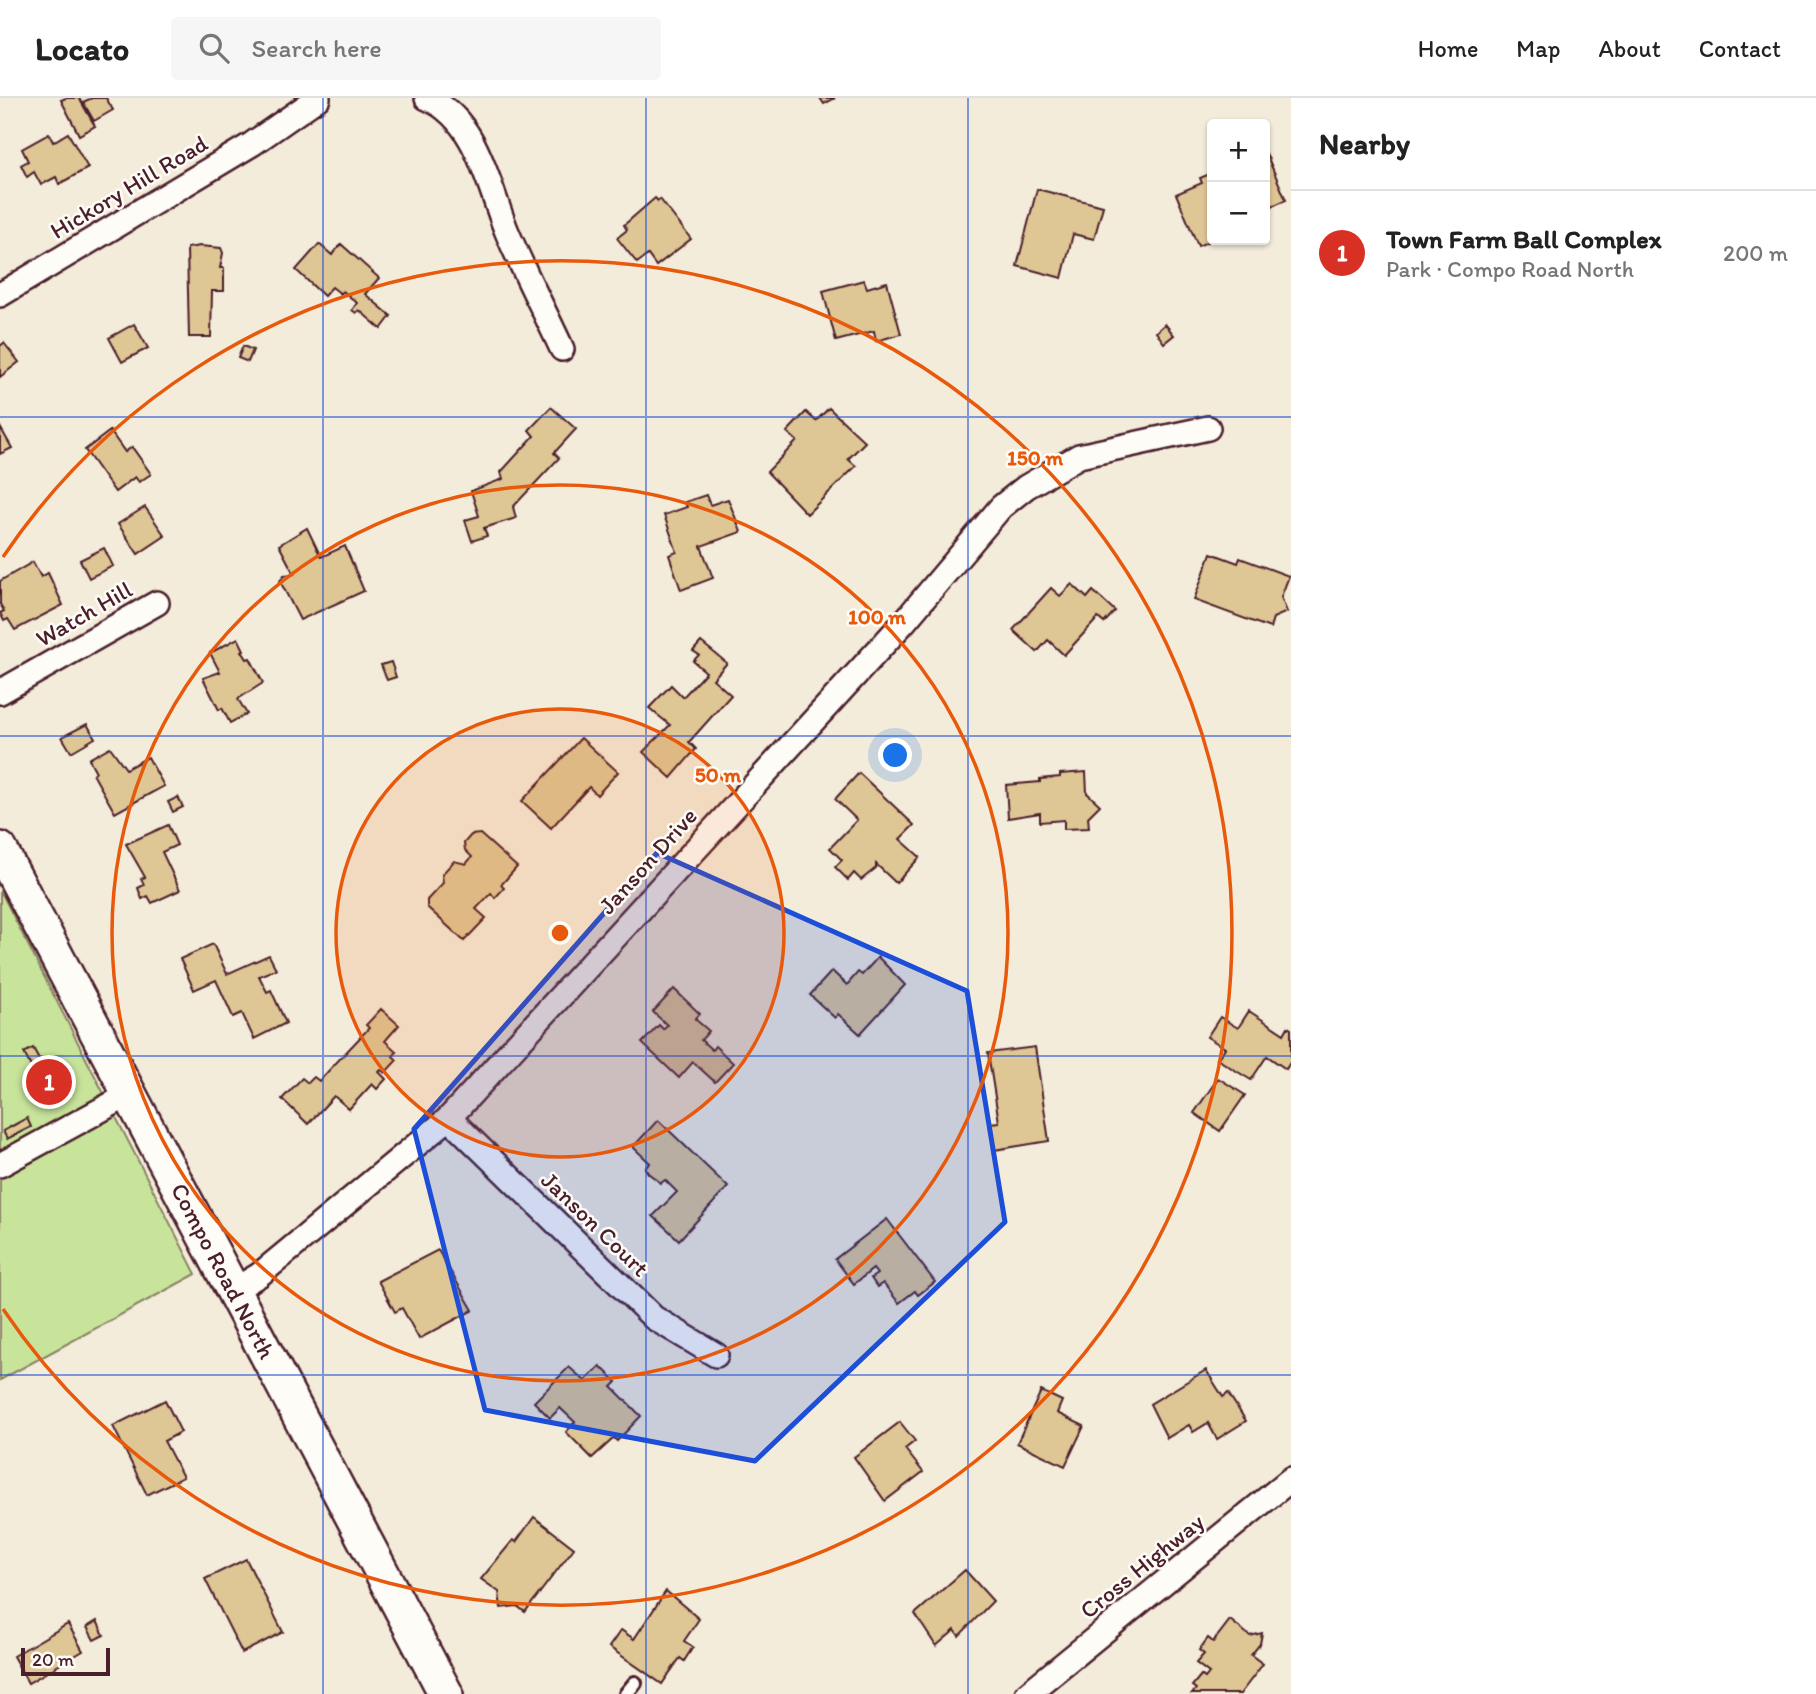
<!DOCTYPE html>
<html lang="en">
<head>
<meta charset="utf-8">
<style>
	:root { --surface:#fff; --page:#f6f6f6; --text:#222; --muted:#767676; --line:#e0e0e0; --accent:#d93025 }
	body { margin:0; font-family:Itim,sans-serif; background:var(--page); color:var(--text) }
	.controls { position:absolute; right:21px; top:21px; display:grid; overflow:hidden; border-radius:7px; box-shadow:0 2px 5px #0004 }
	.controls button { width:63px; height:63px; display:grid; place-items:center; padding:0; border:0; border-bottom:2px solid var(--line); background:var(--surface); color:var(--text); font:35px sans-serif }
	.scale { position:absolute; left:21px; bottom:18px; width:89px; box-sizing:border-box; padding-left:7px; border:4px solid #4a1f2b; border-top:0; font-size:19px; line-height:24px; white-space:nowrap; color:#4a1f2b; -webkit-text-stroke:5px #fdfcf7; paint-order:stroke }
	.you { position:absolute; left:896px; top:658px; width:24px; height:24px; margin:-18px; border:5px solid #fff; border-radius:50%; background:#1a73e8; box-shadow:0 0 0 10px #1a73e833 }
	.badge { display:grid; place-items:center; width:46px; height:46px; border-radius:50%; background:var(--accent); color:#fff; font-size:23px; font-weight:700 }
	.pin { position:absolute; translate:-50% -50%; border:4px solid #fff; box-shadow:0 2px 7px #0006 }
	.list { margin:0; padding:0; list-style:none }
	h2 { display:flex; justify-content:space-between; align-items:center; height:91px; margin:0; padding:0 28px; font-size:30px }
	h2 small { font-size:23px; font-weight:400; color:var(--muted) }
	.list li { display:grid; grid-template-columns:46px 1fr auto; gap:21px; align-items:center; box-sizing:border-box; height:126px; padding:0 28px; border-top:2px solid var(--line) }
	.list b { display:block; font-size:26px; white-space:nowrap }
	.list p { margin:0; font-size:23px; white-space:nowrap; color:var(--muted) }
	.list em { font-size:23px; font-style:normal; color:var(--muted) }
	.icon { flex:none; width:38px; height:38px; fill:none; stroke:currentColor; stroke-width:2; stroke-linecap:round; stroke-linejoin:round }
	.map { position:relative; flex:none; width:1291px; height:1596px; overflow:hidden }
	header { display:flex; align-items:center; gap:42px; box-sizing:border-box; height:98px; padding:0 35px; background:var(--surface); border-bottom:2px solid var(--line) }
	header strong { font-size:33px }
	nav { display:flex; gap:38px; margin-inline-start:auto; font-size:24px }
	.search { width:490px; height:63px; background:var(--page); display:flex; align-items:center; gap:18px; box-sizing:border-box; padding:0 24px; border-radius:7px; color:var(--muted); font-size:26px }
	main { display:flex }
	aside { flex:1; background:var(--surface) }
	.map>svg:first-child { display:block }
	.green { fill:#c8e49b; stroke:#898263; stroke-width:2 }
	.building { fill:#dfc695; stroke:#4a1f2b; stroke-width:2 }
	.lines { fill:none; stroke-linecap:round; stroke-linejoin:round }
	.service-casing { stroke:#4a1f2b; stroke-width:18 }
	.minor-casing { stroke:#4a1f2b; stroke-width:28 }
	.secondary-casing { stroke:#4a1f2b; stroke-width:38 }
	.service { stroke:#fdfcf7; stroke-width:12 }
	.minor { stroke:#fdfcf7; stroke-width:23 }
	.secondary { stroke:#fdfcf7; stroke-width:33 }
	.marked { fill:#1d4ed8; fill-opacity:0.2; stroke:#1d4ed8; stroke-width:5; stroke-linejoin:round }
	.grid { fill:none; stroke:#1d4ed8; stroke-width:2; stroke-opacity:0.55 }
	.ring { fill:none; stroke:#e8590c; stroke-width:3.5 }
	.labels { text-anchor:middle; stroke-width:5; stroke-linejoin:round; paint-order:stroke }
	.street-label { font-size:24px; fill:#4a1f2b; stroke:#fdfcf7 }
	.centre { fill:#e8590c; stroke:#fdfcf7; stroke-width:3.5 }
	.ring-label { font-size:21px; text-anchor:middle; font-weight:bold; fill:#e8590c; stroke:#fdfcf7; stroke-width:5; stroke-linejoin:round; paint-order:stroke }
</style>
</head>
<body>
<header>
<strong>Locato</strong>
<div class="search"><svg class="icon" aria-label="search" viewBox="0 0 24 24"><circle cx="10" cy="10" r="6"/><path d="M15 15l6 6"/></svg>Search here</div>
<nav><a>Home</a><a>Map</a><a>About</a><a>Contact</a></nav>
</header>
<main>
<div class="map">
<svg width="1291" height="1596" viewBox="0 0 1291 1596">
	<rect width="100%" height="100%" fill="#f4ecda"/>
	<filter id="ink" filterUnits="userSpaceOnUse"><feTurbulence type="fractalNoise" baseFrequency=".0143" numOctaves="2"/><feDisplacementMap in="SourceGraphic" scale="14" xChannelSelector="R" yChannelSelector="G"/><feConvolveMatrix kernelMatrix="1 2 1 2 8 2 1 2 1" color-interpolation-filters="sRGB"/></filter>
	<g filter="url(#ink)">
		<path class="green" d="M0 792 196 1176 0 1282Z"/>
		<g class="building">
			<path d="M66 0H79L95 28 79 37 61 2Z"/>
			<path d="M92 0H106L113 12 94 23 83 4Z"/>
			<path d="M820 0H835L824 6Z"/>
			<path d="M68 35 88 70 59 86 56 79 41 87 34 74 27 79 21 67 28 63 22 51 49 36 53 44Z"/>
			<path d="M1265 53 1286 102 1265 111Z"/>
			<path d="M1212 75V142L1198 148 1176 96 1202 85 1200 80Z"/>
			<path d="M1037 91 1103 108 1094 141 1073 136 1062 180 1017 168Z"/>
			<path d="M655 100 658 103 660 101 691 141 656 168 648 157 637 165 617 140 627 132 624 127Z"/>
			<path d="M319 146 332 157 341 146 379 180 365 196 391 218 381 231 359 212 356 215 352 212 357 205 343 193 341 196 332 189 324 198 296 172Z"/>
			<path d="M200 148 221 150 223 155 220 170H224V193H212L211 239H189L187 150Z"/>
			<path d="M864 182 867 190 887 184 901 236 876 243 874 233 836 243 823 193Z"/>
			<path d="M134 226 148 250 122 264 109 240Z"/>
			<path d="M1165 226 1174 237 1164 245 1156 234Z"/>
			<path d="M4 245 19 264 0 279V248Z"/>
			<path d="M243 248 253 252 248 264 238 260Z"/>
			<path d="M551 309 576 331 554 355 559 360 513 409 516 420 484 430 487 438 472 443 465 422 479 418 471 393 503 381 501 374 534 338 529 332Z"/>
			<path d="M829 310 865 344 848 361 856 368 807 416 767 374 797 343 787 334 806 314 816 323Z"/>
			<path d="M0 329 12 350 0 356Z"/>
			<path d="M110 333 125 354 132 349 151 376 139 384 135 379 115 394 85 352Z"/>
			<path d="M706 397 710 407 728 401 741 434 701 448 713 480 681 492 669 457 677 454 664 417 687 409 685 404Z"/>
			<path d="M145 409 165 438 138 456 118 426Z"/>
			<path d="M307 430 321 459 345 448 364 493 300 522 280 483 284 477 294 476 279 447Z"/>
			<path d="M104 450 113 468 89 480 80 462Z"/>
			<path d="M1211 455 1238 465 1240 460 1289 478 1281 499 1287 514 1273 520 1270 530 1194 502Z"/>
			<path d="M33 464 41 479 48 475 63 507 15 532 8 521 4 523 0 515 4 513 0 506V483Z"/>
			<path d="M1072 486 1087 500 1093 493 1115 513 1104 525 1098 520 1064 557 1048 542 1037 554 1013 532 1051 490 1060 498Z"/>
			<path d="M238 540 244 552 242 553 247 561 250 560 263 585 238 601 247 616 230 625 222 610 219 612 203 580 220 574 210 555Z"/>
			<path d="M701 544 727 565 713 581 731 597 689 644 696 651 671 680 643 654 670 627 649 610 671 587 683 599 706 574 693 563 699 557 693 553Z"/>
			<path d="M391 564 396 579 387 582 381 567Z"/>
			<path d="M87 626 95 640 71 654 62 639Z"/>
			<path d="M581 640 618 674 597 697 589 689 551 730 522 703Z"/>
			<path d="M110 649 126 671 148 659 164 688 115 715 93 676 96 674 89 661Z"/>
			<path d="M1086 674 1087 695 1100 707 1088 719 1089 730 1064 731V722L1040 724V715L1008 720 1006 687 1040 684V681L1060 679V676Z"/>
			<path d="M859 675 914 727 900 741 920 759 896 785 876 766V770L861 782 854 775 848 782 835 769 842 762 830 750 857 722 835 701Z"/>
			<path d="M178 699 183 709 173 714 168 704Z"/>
			<path d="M168 727 177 747 162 754 180 792 152 805 148 798 142 801 138 790 144 787 141 781 145 779 126 746Z"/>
			<path d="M480 736 517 769 501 787 504 790 495 800 491 795 476 811 486 820 464 843 427 809V802L443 785 442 776 454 763 466 766 472 759 465 752 464 745 471 737Z"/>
			<path d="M213 846 227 876 269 857 276 871 259 878 267 894 271 892 286 925 254 941 242 915 233 919 216 882 194 892 180 861Z"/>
			<path d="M878 859 905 887 860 936 838 916 835 920 810 897 832 873 847 887 858 874 862 877Z"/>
			<path d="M674 891 700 916 695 921 709 933 701 942 712 952 715 948 733 965 715 984 693 964 679 980 642 945 659 927 663 931 667 927 653 914Z"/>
			<path d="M381 911 399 927 385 943 397 954 393 958 397 962 385 975 381 972 379 974 386 981 377 991 372 986 349 1011 334 998 308 1026 282 1001 302 980 308 985 314 979 319 983 369 930 366 927Z"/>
			<path d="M1249 913 1284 936 1288 929 1291 931V963L1286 971 1267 958 1251 982 1217 961 1225 950 1207 939 1220 919 1238 930Z"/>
			<path d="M1035 949 1049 1043 994 1052 990 1025 999 1024 988 955Z"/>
			<path d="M33 950 45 972 35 977 24 955Z"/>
			<path d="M1218 980 1245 997 1220 1033 1194 1015Z"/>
			<path d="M27 1020 31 1029 7 1041 3 1033Z"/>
			<path d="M658 1022 728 1089 679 1142 653 1118 677 1094 665 1082 661 1085 648 1075 645 1070 650 1065 633 1049Z"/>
			<path d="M887 1121 935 1184 918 1197 915 1193 899 1205 883 1185 877 1189 871 1180 877 1176 873 1171 854 1186 835 1161Z"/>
			<path d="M438 1152 473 1212 419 1241 402 1210 395 1214 378 1183Z"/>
			<path d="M600 1268 617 1284 612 1289 641 1318 617 1343 614 1340 592 1360 566 1334 575 1324 560 1310 550 1320 534 1304 569 1269 585 1283Z"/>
			<path d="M1206 1272 1223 1299 1228 1295 1246 1323 1217 1341 1208 1325 1193 1334 1189 1327 1167 1340 1150 1306Z"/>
			<path d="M1041 1293 1062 1303 1057 1315 1084 1328 1065 1368 1017 1345Z"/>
			<path d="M165 1302 181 1334 164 1343 183 1379 147 1397 113 1328Z"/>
			<path d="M900 1324 915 1343 905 1351 923 1374 885 1403 854 1359Z"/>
			<path d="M534 1419 574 1450 525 1514 517 1508 501 1510 499 1494 481 1481 513 1442 516 1444Z"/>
			<path d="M246 1461 283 1534 242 1555 205 1481Z"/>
			<path d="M965 1472 993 1503 959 1538 955 1532 936 1548 915 1516Z"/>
			<path d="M666 1493 699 1521 684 1543 693 1549 684 1563 680 1560 662 1586 609 1549 621 1532 634 1541Z"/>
			<path d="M1230 1522 1250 1538 1262 1535 1260 1546 1251 1557 1263 1566 1240 1596H1192L1196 1591 1192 1588 1201 1577 1205 1580 1209 1575 1196 1565 1204 1556 1199 1552 1208 1540 1213 1544Z"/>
			<path d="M97 1523 104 1537 94 1542 87 1529Z"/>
			<path d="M68 1526 83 1553 28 1585 13 1558Z"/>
		</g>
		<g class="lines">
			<g class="service-casing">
				<path id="service" d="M626 1596 635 1585"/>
			</g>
			<g class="minor-casing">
				<g id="minor">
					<path d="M427 0C478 22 488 88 507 134 524 174 544 212 562 251"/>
					<path d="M0 197 252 46 318 0"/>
					<path d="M0 594 157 505"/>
					<path d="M449 1020 654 1220 716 1257"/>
					<path d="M0 1067 130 996"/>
					<path d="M234 1192 259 1177 449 1020 904 524 1001 409 1026 389 1079 358 1208 330"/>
					<path d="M1027 1596 1291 1381"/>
				</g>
			</g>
			<g class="secondary-casing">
				<path id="secondary" d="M0 751 446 1596"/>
			</g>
			<use href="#service" class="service"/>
			<use href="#minor" class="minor"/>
			<use href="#secondary" class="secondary"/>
		</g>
	</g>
	<path class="marked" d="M657 755 967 893 1005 1124 755 1363 485 1312 414 1031Z"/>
	<path class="grid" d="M323 0V1596M646 0V1596M968 0V1596M0 319H1291M0 638H1291M0 958H1291M0 1277H1291"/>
	<circle cx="560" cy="835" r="224" fill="#e8590c" fill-opacity=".12"/>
	<g class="ring">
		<circle cx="560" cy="835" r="224"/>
		<circle cx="560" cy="835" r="448"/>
		<path d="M3 459A672 672 0 1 1 3 1211"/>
	</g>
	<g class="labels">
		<g class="street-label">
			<text transform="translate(129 89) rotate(-31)" y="8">Hickory Hill Road</text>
			<text transform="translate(84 516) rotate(-30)" y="8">Watch Hill</text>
			<text transform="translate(648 763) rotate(-48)" y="8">Janson Drive</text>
			<text transform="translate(595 1126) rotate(44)" y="8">Janson Court</text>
			<text transform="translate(223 1173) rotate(62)" y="8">Compo Road North</text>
			<text transform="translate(1142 1468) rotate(-39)" y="8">Cross Highway</text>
		</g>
	</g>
	<circle cx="560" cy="835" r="10" class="centre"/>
	<g class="ring-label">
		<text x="1035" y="367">150 m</text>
		<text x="877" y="526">100 m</text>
		<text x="718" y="684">50 m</text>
	</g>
</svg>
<div class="controls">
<button>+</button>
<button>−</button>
</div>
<div class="scale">20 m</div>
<div class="you"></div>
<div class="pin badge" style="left:49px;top:984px">1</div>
</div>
<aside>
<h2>Nearby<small></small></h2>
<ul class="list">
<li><span class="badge">1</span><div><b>Town Farm Ball Complex</b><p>Park · Compo Road North</p></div><em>200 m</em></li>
</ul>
</aside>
</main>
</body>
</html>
